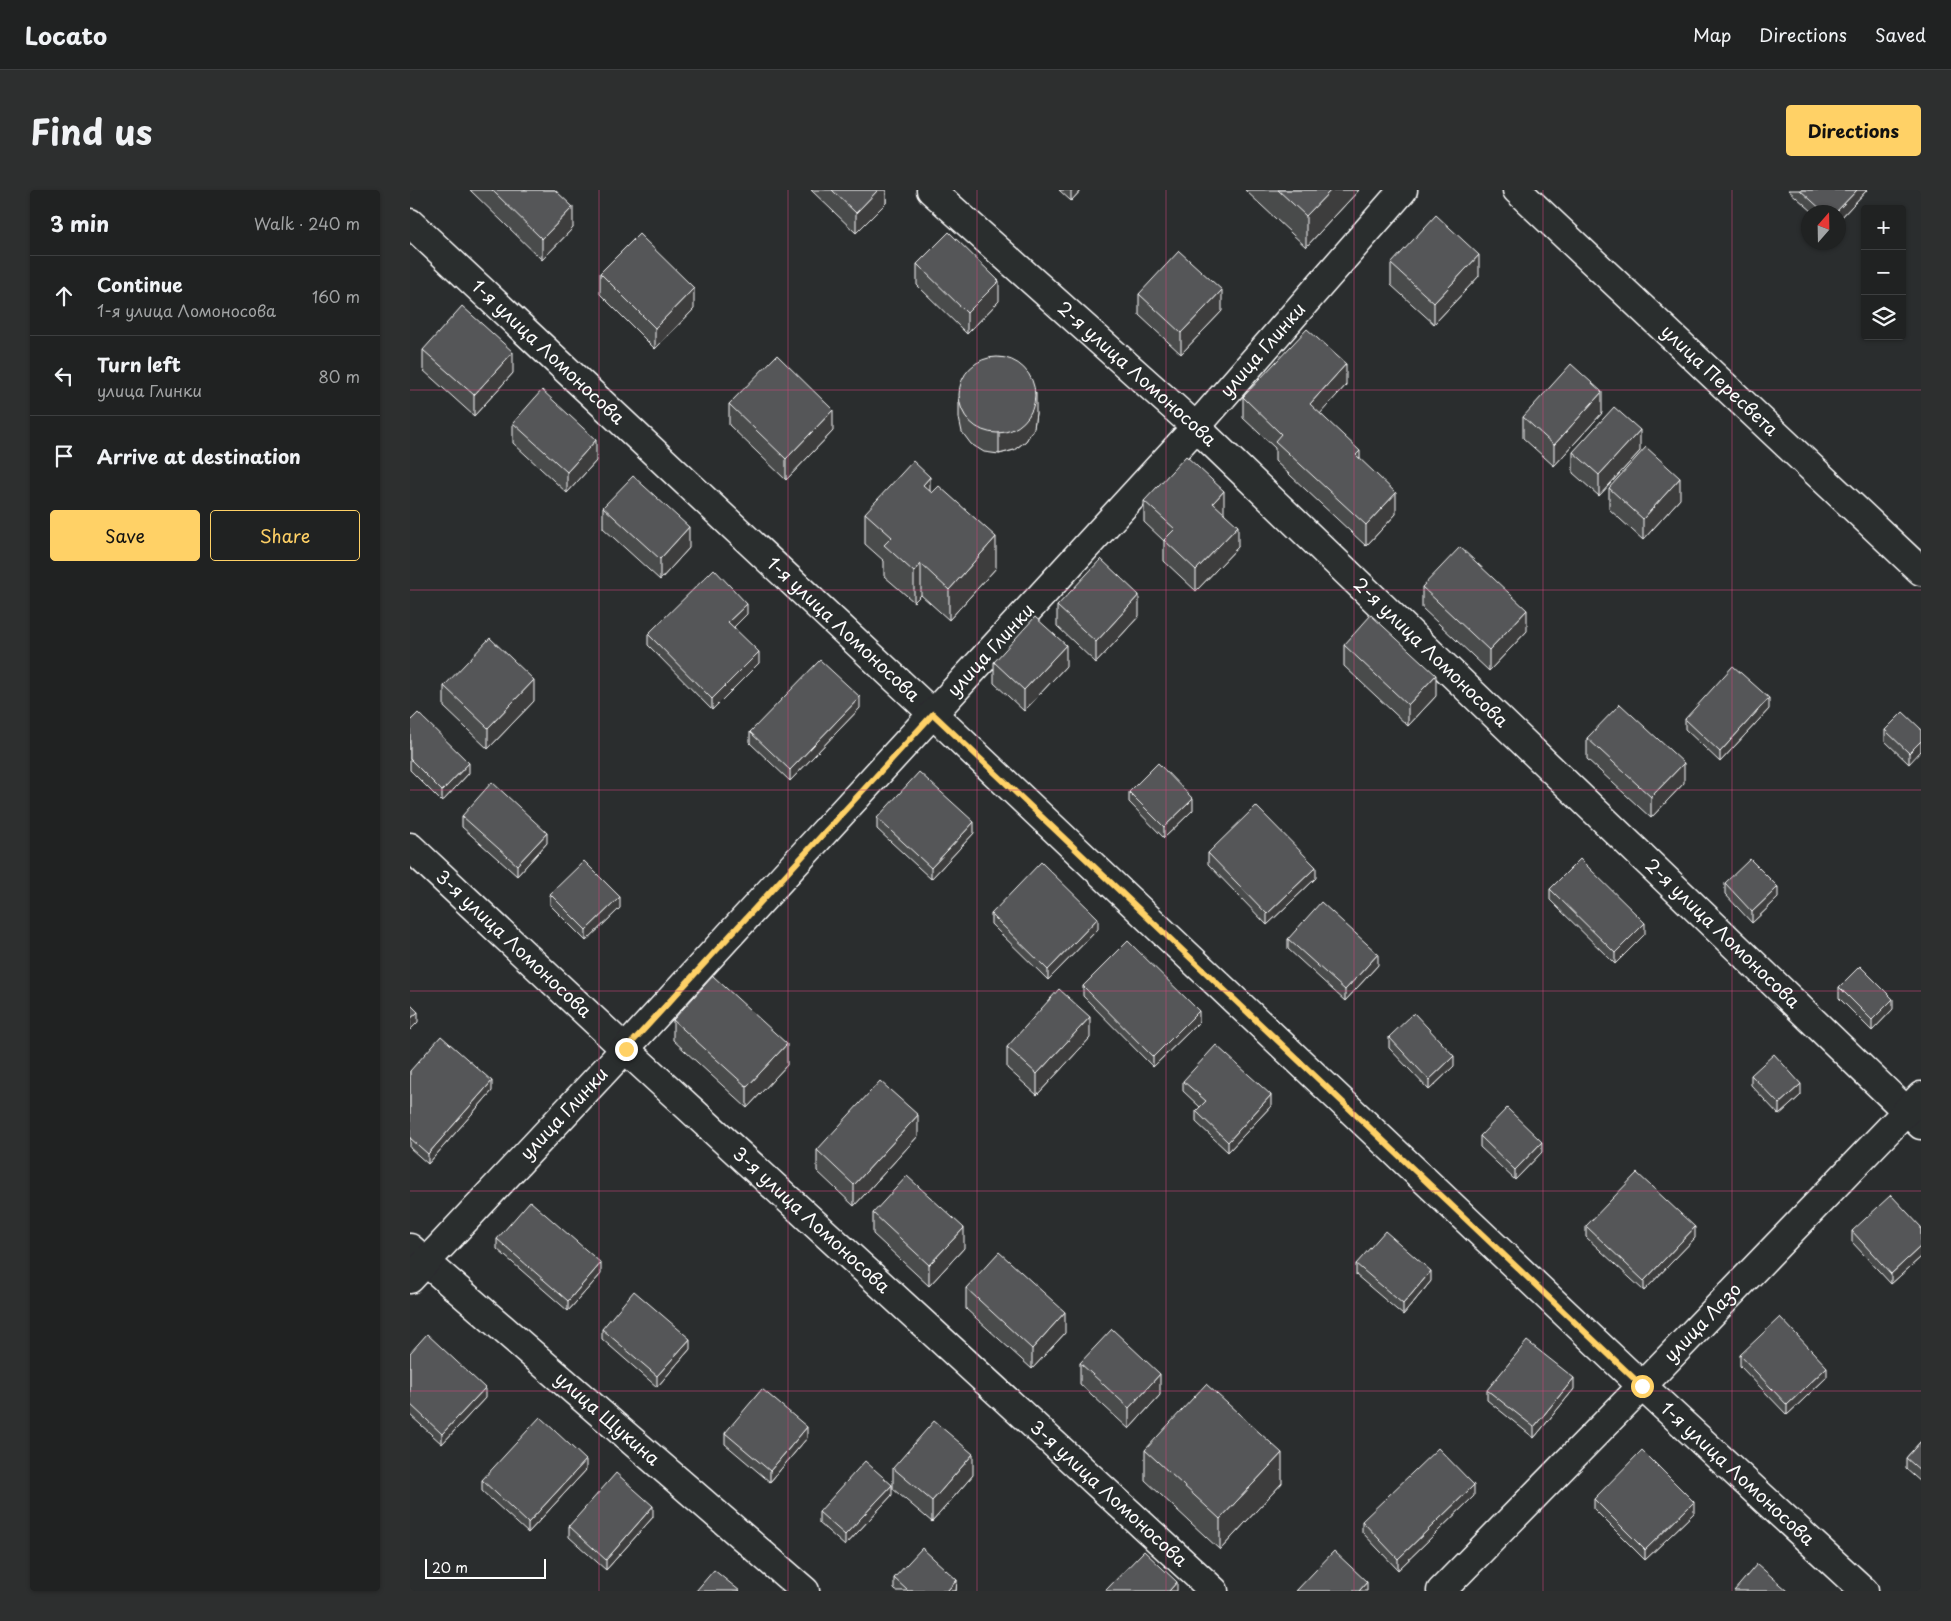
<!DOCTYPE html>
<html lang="en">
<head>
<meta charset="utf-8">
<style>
	:root { --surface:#202222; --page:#2d2f2f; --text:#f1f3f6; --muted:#a2a4a5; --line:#3d3f40; --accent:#ffd166 }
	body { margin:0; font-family:"Playpen Sans",sans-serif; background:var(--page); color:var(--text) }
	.controls { position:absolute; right:15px; top:15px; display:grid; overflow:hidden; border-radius:5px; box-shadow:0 1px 4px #0004 }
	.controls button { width:45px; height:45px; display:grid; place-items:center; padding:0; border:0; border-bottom:1px solid var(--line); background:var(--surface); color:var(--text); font:25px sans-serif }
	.compass { position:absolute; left:1391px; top:15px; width:45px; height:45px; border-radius:50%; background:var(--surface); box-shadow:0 1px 4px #0004; rotate:20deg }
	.scale { position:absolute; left:15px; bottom:12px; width:121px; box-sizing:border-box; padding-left:5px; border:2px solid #fff; border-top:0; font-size:14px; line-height:18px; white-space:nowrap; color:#fff; -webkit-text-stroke:4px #2a2d2e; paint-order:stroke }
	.stop { position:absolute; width:15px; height:15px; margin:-11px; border:4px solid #ffd166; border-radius:50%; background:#fff }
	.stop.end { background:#ffd166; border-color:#fff; box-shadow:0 1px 5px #0008 }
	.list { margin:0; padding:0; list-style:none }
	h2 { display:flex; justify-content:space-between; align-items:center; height:65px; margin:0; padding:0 20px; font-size:21px }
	h2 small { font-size:16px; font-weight:400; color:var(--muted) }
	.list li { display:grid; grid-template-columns:32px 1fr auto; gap:15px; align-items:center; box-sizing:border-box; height:80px; padding:0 20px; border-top:1px solid var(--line) }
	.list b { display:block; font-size:19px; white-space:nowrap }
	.list p { margin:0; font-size:16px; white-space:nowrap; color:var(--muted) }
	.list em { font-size:16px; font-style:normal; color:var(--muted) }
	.actions { display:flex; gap:10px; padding:15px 20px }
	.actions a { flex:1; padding:11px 0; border:1px solid var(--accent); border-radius:5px; text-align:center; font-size:18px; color:var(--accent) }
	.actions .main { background:var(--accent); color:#111 }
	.icon { flex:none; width:28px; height:28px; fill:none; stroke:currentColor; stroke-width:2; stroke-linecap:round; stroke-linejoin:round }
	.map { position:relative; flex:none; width:1511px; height:1401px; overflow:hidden; border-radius:5px }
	header { display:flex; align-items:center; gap:30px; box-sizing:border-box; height:70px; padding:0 25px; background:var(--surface); border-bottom:1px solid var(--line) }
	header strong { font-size:24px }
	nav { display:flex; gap:28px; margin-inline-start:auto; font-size:18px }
	.intro { display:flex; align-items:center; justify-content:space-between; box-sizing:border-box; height:120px; padding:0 30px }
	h1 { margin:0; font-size:35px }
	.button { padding:12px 22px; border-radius:5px; background:var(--accent); color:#111; font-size:18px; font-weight:700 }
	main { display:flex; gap:30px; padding:0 30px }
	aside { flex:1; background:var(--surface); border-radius:5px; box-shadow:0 1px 4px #0004 }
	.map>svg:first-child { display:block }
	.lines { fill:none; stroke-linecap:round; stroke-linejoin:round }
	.street-casing { stroke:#fff; stroke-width:31 }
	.secondary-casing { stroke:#fff; stroke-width:31 }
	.street { stroke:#2a2d2e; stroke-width:28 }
	.secondary { stroke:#2a2d2e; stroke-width:28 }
	.wall { fill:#494b4c; stroke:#fff }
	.shaded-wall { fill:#3c3d3e; stroke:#fff }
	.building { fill:#555758; stroke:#fff }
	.route { stroke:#ffd166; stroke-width:6 }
	.grid { fill:none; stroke:#ce467c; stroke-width:1; stroke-opacity:0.55 }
	.labels { text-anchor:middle; stroke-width:4.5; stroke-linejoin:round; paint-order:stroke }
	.street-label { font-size:18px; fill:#fff; stroke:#2a2d2e }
</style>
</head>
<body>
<header>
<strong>Locato</strong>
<nav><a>Map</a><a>Directions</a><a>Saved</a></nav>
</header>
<div class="intro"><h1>Find us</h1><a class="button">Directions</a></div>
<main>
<aside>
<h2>3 min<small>Walk · 240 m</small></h2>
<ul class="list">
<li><svg class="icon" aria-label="ahead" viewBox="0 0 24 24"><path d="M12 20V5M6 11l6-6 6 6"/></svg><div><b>Continue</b><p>1-я улица Ломоносова</p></div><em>160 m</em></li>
<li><svg class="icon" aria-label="left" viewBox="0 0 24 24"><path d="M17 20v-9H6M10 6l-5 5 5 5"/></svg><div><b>Turn left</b><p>улица Глинки</p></div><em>80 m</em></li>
<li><svg class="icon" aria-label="arrive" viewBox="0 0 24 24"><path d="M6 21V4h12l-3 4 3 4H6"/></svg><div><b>Arrive at destination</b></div></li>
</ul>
<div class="actions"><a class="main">Save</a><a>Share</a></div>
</aside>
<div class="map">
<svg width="1511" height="1401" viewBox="0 0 1511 1401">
	<rect width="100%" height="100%" fill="#2a2d2e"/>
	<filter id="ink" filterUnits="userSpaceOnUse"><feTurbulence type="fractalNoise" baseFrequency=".02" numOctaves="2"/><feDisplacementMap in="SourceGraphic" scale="10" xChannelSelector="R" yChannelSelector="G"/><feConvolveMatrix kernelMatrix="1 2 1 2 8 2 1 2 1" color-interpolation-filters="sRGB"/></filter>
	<g filter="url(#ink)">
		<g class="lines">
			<g class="street-casing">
				<g id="street">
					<path id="s1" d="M521 0 786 237 1511 935"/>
					<path id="s2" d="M0 33 523 524 1232 1196 1454 1401"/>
					<path id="s3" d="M0 657 215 859 804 1401"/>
					<path id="s4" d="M0 1058 395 1401"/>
					<path id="s5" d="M0 1089 215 859 786 237 993 0"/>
					<path id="s6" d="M1031 1401 1232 1196 1511 906"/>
				</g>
			</g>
			<g class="secondary-casing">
				<g id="secondary">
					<path id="s7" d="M1107 0 1511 381"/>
				</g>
			</g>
			<use href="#street" class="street"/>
			<use href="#secondary" class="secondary"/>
		</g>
		<g class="wall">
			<path d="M60 0H145L163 38 132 70Z"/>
			<path d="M401 0H476V13L446 43Z"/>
			<path d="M649 0H671L661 11Z"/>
			<path d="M835 0H949L896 57Z"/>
			<path d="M1378 0H1457L1428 31V22H1403Z"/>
			<path d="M507 74 589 111 557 144 507 95Z"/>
			<path d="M981 74 1069 86 1024 134 981 95Z"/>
			<path d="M190 83 284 119 245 159 190 104Z"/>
			<path d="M729 104 812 121 771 164 729 125Z"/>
			<path d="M13 160 103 183 64 226 13 180Z"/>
			<path d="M936 195 910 223 950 269 986 324 956 356 865 271V258L833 228V207Z"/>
			<path d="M549 207 626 223 624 238 616 251 604 260 589 264 574 262 561 254 552 242 549 228Z"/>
			<path d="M319 214 423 241 376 290 319 235Z"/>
			<path d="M1192 223 1144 276 1113 248V227Z"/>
			<path d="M103 233 186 271 157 303 103 253Z"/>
			<path d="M1230 261 1189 306 1163 283V262Z"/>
			<path d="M1199 298 1270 309 1233 350 1199 319Z"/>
			<path d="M520 302 586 378 539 430 511 405 504 412 474 386V371L455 354V323Z"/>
			<path d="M734 311 814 322 828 357 786 401 754 371V351L734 332Z"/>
			<path d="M193 317 279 358 250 390 193 338Z"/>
			<path d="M1012 397 1117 441 1079 481 1012 418Z"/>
			<path d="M647 416 729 426 686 473 647 436Z"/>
			<path d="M337 424 324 437 349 473 302 520 238 455V444Z"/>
			<path d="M934 455 1026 506 998 536 934 476Z"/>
			<path d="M584 472 656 476 614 521 584 493Z"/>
			<path d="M34 496 124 511 78 559 34 517Z"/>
			<path d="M450 518 380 591 340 553V542Z"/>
			<path d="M1359 519 1310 572 1275 539V529Z"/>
			<path d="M0 531 59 583 32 612 0 580Z"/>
			<path d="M1511 539 1499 574 1475 551V540Z"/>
			<path d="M1177 548 1274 593 1241 628 1177 569Z"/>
			<path d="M719 602 783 620 754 648 719 612Z"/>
			<path d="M52 626 137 653 107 686 52 637Z"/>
			<path d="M467 628 564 643 521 689 467 639Z"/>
			<path d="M798 663 906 688 857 735 798 674Z"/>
			<path d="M1315 693 1368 708 1342 733 1315 704Z"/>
			<path d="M1140 699 1235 744 1205 774 1140 710Z"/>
			<path d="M140 704 210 718 176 751 140 715Z"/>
			<path d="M581 724 688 739 638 790 581 734Z"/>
			<path d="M878 749 968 775 935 811 878 759Z"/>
			<path d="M673 796 789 832 743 877 673 806Z"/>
			<path d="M1429 797 1483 819 1462 841 1429 808Z"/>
			<path d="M263 830 377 875 337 918 263 850Z"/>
			<path d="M979 847 1044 876 1019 900 979 858Z"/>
			<path d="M680 848 627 905 597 878V857Z"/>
			<path d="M0 881 82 901 18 974 0 958Z"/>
			<path d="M1341 885 1391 905 1369 925 1341 895Z"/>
			<path d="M773 891 861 916 818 962 786 932V921L790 917 773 901Z"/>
			<path d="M508 946 444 1016 407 981V960Z"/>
			<path d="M1070 946 1132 962 1105 990 1070 957Z"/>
			<path d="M463 1023 554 1058 519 1096 463 1044Z"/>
			<path d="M1176 1036 1285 1048 1234 1101 1176 1047Z"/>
			<path d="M1511 1037V1067L1481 1094 1442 1052V1041Z"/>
			<path d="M87 1049 191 1084 158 1121 87 1059Z"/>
			<path d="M946 1074 1021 1091 993 1125 946 1085Z"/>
			<path d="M556 1098 655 1143 622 1179 556 1119Z"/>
			<path d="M192 1139 280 1159 247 1197 192 1149Z"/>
			<path d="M0 1163 75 1208 32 1254 0 1225Z"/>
			<path d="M1330 1165 1417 1187 1377 1225 1330 1176Z"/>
			<path d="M670 1173 750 1205 719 1239 670 1194Z"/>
			<path d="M1164 1199 1124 1248 1077 1210V1200Z"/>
			<path d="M315 1243 397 1248 360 1292 315 1254Z"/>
			<path d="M1511 1251V1292L1496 1279V1268Z"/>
			<path d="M735 1260 872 1293 810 1360 735 1290Z"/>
			<path d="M483 1278 563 1285 522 1332 483 1299Z"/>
			<path d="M176 1280 118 1343 72 1301V1290Z"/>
			<path d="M482 1305 435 1356 409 1333V1322Z"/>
			<path d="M1064 1306 988 1380 952 1342V1331Z"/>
			<path d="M1184 1309 1284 1323 1235 1370 1184 1319Z"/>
			<path d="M243 1327 196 1380 159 1347V1336Z"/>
			<path d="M484 1388 547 1390 546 1401H486L484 1399Z"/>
		</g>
		<g class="shaded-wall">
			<path d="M468 0H476V13L446 43V23Z"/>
			<path d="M661 0H671L661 11Z"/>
			<path d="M921 0H949L896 57V26Z"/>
			<path d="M1447 0H1457L1428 31V22H1426Z"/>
			<path d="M163 17V38L132 70V49Z"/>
			<path d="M1069 65V86L1024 134V113Z"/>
			<path d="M589 91V111L557 144V123Z"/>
			<path d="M284 98V119L245 159V138Z"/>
			<path d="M812 100V121L771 164V143Z"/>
			<path d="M103 162V183L64 226V205Z"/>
			<path d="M936 174V195L900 235V214Z"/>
			<path d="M626 202V223L624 238 616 251 604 260 589 264V243Z"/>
			<path d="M1192 202V223L1144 276V255Z"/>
			<path d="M423 220V241L376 290V269Z"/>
			<path d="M1230 240V261L1189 306V285Z"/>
			<path d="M186 250V271L157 303V282Z"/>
			<path d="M950 261V282L946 265Z"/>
			<path d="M520 287V317L513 295Z"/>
			<path d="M1270 288V309L1233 350V329Z"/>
			<path d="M814 301V322L803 334V313Z"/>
			<path d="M986 303V324L956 356V335Z"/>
			<path d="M828 336V357L786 401V380Z"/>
			<path d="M279 337V358L250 390V369Z"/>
			<path d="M586 347V378L539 430V400Z"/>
			<path d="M511 374V405L504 412V382Z"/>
			<path d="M729 405V426L686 473V452Z"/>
			<path d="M337 414V424L318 443V432Z"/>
			<path d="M1117 420V441L1079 481V460Z"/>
			<path d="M656 455V476L614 521V500Z"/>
			<path d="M349 462V473L302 520V509Z"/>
			<path d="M1026 485V506L998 536V515Z"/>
			<path d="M124 490V511L78 559V538Z"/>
			<path d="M450 507V518L380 591V580Z"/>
			<path d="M1359 508V519L1310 572V562Z"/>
			<path d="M1511 551V561L1499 574V563Z"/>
			<path d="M59 573V583L32 612V601Z"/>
			<path d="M1274 573V593L1241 628V607Z"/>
			<path d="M783 609V620L754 648V637Z"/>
			<path d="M564 632V643L521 689V678Z"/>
			<path d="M137 643V653L107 686V675Z"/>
			<path d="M906 677V688L857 735V724Z"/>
			<path d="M1368 697V708L1342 733V722Z"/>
			<path d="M210 707V718L176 751V740Z"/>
			<path d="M688 728V739L638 790V780Z"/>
			<path d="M1235 733V744L1205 774V763Z"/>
			<path d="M968 764V775L935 811V800Z"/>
			<path d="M1483 809V819L1462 841V830Z"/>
			<path d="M789 821V832L743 877V867Z"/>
			<path d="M8 822V832L0 840V829Z"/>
			<path d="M680 827V848L627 905V884Z"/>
			<path d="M377 854V875L337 918V897Z"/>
			<path d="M1044 866V876L1019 900V890Z"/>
			<path d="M82 891V901L18 974V964Z"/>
			<path d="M1391 894V905L1369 925V914Z"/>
			<path d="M861 905V916L818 962V952Z"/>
			<path d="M508 925V946L444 1016V995Z"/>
			<path d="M1132 952V962L1105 990V980Z"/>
			<path d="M1285 1037V1048L1234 1101V1091Z"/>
			<path d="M554 1038V1058L519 1096V1075Z"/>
			<path d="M1511 1056V1067L1481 1094V1084Z"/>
			<path d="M191 1073V1084L158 1121V1111Z"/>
			<path d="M1021 1081V1091L993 1125V1114Z"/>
			<path d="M655 1122V1143L622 1179V1159Z"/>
			<path d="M280 1149V1159L247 1197V1186Z"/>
			<path d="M1417 1177V1187L1377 1225V1215Z"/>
			<path d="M750 1184V1205L719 1239V1218Z"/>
			<path d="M1164 1188V1199L1124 1248V1237Z"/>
			<path d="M75 1198V1208L32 1254V1244Z"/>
			<path d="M397 1237V1248L360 1292V1281Z"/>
			<path d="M872 1263V1293L810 1360V1329Z"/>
			<path d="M563 1264V1285L522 1332V1311Z"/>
			<path d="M176 1270V1280L118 1343V1333Z"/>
			<path d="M482 1295V1305L435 1356V1345Z"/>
			<path d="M1064 1295V1306L988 1380V1369Z"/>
			<path d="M1284 1312V1323L1235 1370V1360Z"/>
			<path d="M243 1316V1327L196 1380V1370Z"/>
			<path d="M547 1390 546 1401H537Z"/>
			<path d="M767 1392V1401H759Z"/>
			<path d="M957 1392V1401H949Z"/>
		</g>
		<g class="building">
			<path d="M82 0H145L163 17 132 49Z"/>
			<path d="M422 0H468L446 23Z"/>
			<path d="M868 0H921L896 26Z"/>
			<path d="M1390 0H1447L1426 22H1414Z"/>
			<path d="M1026 25 1069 65 1024 113 981 74Z"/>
			<path d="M539 42 589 91 557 123 507 74Z"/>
			<path d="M229 44 284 98 245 138 190 83Z"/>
			<path d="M769 61 812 100 771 143 729 104Z"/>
			<path d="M52 116 103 162 64 205 13 160Z"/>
			<path d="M897 139 936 174 900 214 950 261 946 265 986 303 956 335 865 251 871 244 833 207Z"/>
			<path d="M367 165 423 220 376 269 319 214Z"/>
			<circle cx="587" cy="205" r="38"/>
			<path d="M1161 174 1192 202 1144 255 1113 227Z"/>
			<path d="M132 200 186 250 157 282 103 233Z"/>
			<path d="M1204 217 1230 240 1189 285 1163 262Z"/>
			<path d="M1236 257 1270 288 1233 329 1199 298Z"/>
			<path d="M776 266 814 301 803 313 828 336 786 380 754 350 765 339 734 311Z"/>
			<path d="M503 271 520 287 513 295 522 303 529 296 586 347 539 400 511 374 504 382 474 355 482 347 455 323Z"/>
			<path d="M223 286 279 337 250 369 193 317Z"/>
			<path d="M1050 357 1117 420 1079 460 1012 397Z"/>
			<path d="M691 369 729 405 686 452 647 416Z"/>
			<path d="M304 379 337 414 318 432 349 462 302 509 238 444Z"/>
			<path d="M961 425 1026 485 998 515 934 455Z"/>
			<path d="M625 427 656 455 614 500 584 472Z"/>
			<path d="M80 448 124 490 78 538 34 496Z"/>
			<path d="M410 470 450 507 380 580 340 542Z"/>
			<path d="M1323 476 1359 508 1310 562 1275 529Z"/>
			<path d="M1210 514 1274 573 1241 607 1177 548Z"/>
			<path d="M1493 522 1511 539V551L1499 563 1475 540Z"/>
			<path d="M8 523 59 573 32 601 0 569V531Z"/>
			<path d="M748 573 783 609 754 637 719 602Z"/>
			<path d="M509 582 564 632 521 678 467 628Z"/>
			<path d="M82 592 137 643 107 675 52 626Z"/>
			<path d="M846 616 906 677 857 724 798 663Z"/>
			<path d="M1170 669 1235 733 1205 763 1140 699Z"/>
			<path d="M1340 669 1368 697 1342 722 1315 693Z"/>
			<path d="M174 671 210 707 176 740 140 704Z"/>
			<path d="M631 672 688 728 638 780 581 724Z"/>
			<path d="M911 712 968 764 935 800 878 749Z"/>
			<path d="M718 751 789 821 743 867 673 796Z"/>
			<path d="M1450 776 1483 809 1462 830 1429 797Z"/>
			<path d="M303 786 377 854 337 897 263 830Z"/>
			<path d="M649 799 680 827 627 884 597 857Z"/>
			<path d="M0 814 8 822 0 829Z"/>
			<path d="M1004 823 1044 866 1019 890 979 847Z"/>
			<path d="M31 846 82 891 18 964 0 948V881Z"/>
			<path d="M806 855 861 905 818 952 786 921 796 911 773 891Z"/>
			<path d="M1364 864 1391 894 1369 914 1341 885Z"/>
			<path d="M470 891 508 925 444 995 407 960Z"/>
			<path d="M1097 918 1132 952 1105 980 1070 946Z"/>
			<path d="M1227 983 1285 1037 1234 1091 1176 1036Z"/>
			<path d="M497 986 554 1038 519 1075 463 1023Z"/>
			<path d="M1481 1005 1511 1037V1056L1481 1084 1442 1041Z"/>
			<path d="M120 1011 191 1073 158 1111 87 1049Z"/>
			<path d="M975 1041 1021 1081 993 1114 946 1074Z"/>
			<path d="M589 1062 655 1122 622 1159 556 1098Z"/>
			<path d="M224 1101 280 1149 247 1186 192 1139Z"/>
			<path d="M1370 1127 1417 1177 1377 1215 1330 1165Z"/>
			<path d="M702 1139 750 1184 719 1218 670 1173Z"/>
			<path d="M17 1144 75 1198 32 1244 0 1214V1163Z"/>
			<path d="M1117 1151 1164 1188 1124 1237 1077 1200Z"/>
			<path d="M796 1194 872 1263 810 1329 735 1260Z"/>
			<path d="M352 1199 397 1237 360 1281 315 1243Z"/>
			<path d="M130 1227 176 1270 118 1333 72 1290Z"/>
			<path d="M524 1231 563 1264 522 1311 483 1278Z"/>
			<path d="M1511 1251V1281L1496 1268Z"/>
			<path d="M1028 1258 1064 1295 988 1369 952 1331Z"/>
			<path d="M1232 1260 1284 1312 1235 1360 1184 1309Z"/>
			<path d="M455 1271 482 1295 435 1345 409 1322Z"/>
			<path d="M206 1283 243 1316 196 1370 159 1336Z"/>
			<path d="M512 1358 547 1390 537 1401H498L484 1388Z"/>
			<path d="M734 1361 767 1392 759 1401H695Z"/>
			<path d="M924 1361 957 1392 949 1401H886Z"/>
			<path d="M1347 1374 1378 1401H1324Z"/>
			<path d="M304 1380 330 1401H286Z"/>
		</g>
	</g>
	<g class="lines" filter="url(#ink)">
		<path class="route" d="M216 859 523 524 1232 1196"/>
	</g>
	<path class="grid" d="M189 0V1401M378 0V1401M567 0V1401M756 0V1401M944 0V1401M1133 0V1401M1322 0V1401M0 200H1511M0 400H1511M0 600H1511M0 801H1511M0 1001H1511M0 1201H1511"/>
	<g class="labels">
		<g class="street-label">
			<text dy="6" stroke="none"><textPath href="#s5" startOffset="1261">улица Глинки</textPath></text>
			<text dy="6" stroke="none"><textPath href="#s2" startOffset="189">1-я улица Ломоносова</textPath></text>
			<text dy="6" stroke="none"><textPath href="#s1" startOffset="276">2-я улица Ломоносова</textPath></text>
			<text dy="6" stroke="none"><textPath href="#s7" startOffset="278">улица Пересвета</textPath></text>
			<text dy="6" stroke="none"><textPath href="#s2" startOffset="594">1-я улица Ломоносова</textPath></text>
			<text dy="6" stroke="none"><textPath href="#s5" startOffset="856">улица Глинки</textPath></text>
			<text dy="6" stroke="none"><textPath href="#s1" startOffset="681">2-я улица Ломоносова</textPath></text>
			<text dy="6" stroke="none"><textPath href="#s1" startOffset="1086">2-я улица Ломоносова</textPath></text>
			<text dy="6" stroke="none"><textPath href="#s3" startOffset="142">3-я улица Ломоносова</textPath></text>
			<text dy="6" stroke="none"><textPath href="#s5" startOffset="226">улица Глинки</textPath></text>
			<text dy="6" stroke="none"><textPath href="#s3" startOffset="548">3-я улица Ломоносова</textPath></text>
			<text dy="6" stroke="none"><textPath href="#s6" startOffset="375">улица Лазо</textPath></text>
			<text dy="6" stroke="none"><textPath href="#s4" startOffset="261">улица Щукина</textPath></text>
			<text dy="6" stroke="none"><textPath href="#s2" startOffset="1824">1-я улица Ломоносова</textPath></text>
			<text dy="6" stroke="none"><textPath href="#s3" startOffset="952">3-я улица Ломоносова</textPath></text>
		</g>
	</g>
</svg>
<div class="controls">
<button>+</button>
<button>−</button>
<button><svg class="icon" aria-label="layers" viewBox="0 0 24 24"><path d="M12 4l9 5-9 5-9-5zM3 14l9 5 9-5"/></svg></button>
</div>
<svg class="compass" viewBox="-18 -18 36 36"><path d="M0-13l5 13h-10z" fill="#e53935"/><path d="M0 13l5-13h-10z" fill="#a2a4a5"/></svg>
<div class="scale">20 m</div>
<div class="stop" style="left:1232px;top:1196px"></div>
<div class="stop end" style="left:216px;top:859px"></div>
</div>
</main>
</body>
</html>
